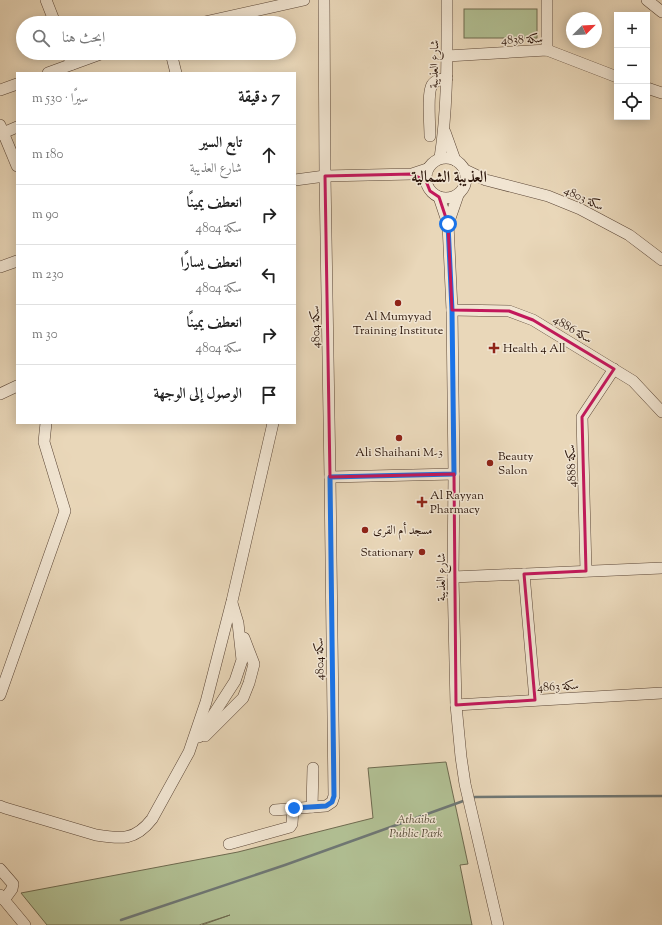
<!DOCTYPE html>
<html lang="ar">
<head>
<meta charset="utf-8">
<style>
	:root { --surface:#fff; --page:#f6f6f6; --text:#222; --muted:#767676; --line:#e0e0e0 }
	body { margin:0; font-family:"Sorts Mill Goudy",Amiri,serif; background:var(--page); color:var(--text); direction:rtl }
	.controls { position:absolute; right:12px; top:12px; display:grid; overflow:hidden; border-radius:0px; box-shadow:0 2px 10px #0003 }
	.controls button { width:36px; height:36px; display:grid; place-items:center; padding:0; border:0; border-bottom:1px solid var(--line); background:var(--surface); color:var(--text); font:20px sans-serif }
	.compass { position:absolute; left:566px; top:12px; width:36px; height:36px; border-radius:50%; background:var(--surface); box-shadow:0 2px 10px #0003; rotate:66deg }
	.stop { position:absolute; width:12px; height:12px; margin:-9px; border:3px solid #1a73e8; border-radius:50%; background:#fff }
	.stop.end { background:#1a73e8; border-color:#fff; box-shadow:0 1px 4px #0008 }
	.list { margin:0; padding:0; list-style:none }
	h2 { display:flex; justify-content:space-between; align-items:center; height:52px; margin:0; padding:0 16px; font-size:17px }
	h2 small { font-size:13px; font-weight:400; color:var(--muted) }
	.list li { display:grid; grid-template-columns:26px 1fr auto; gap:12px; align-items:center; box-sizing:border-box; height:60px; padding:0 16px; border-top:1px solid var(--line) }
	.list b { display:block; font-size:15px; white-space:nowrap }
	.list p { margin:0; font-size:13px; white-space:nowrap; color:var(--muted) }
	.list em { font-size:13px; font-style:normal; color:var(--muted) }
	.icon { flex:none; width:22px; height:22px; fill:none; stroke:currentColor; stroke-width:2; stroke-linecap:round; stroke-linejoin:round }
	.map { position:relative; flex:none; width:662px; height:925px; overflow:hidden; direction:ltr }
	.search { position:absolute; background:var(--surface); box-shadow:0 2px 10px #0003; left:16px; top:16px; width:280px; height:44px; display:flex; align-items:center; gap:10px; box-sizing:border-box; padding:0 14px; border-radius:22px; color:var(--muted); font-size:15px }
	.panel { position:absolute; background:var(--surface); box-shadow:0 2px 10px #0003; left:16px; top:72px; width:280px; height:352px; border-radius:0px; direction:rtl }
	.map>svg:first-child { display:block }
	.green { fill:#b1bf93; stroke:#6e6a4f }
	.lines { fill:none; stroke-linecap:round; stroke-linejoin:round }
	.stream { stroke:#6f7774; stroke-width:2.5 }
	.minor-casing { stroke:#5b4636; stroke-width:12 }
	.minor { stroke:#f1e5d2; stroke-width:11 }
	.route { stroke:#1a73e8; stroke-width:5 }
	.marked { fill:none; stroke:#c2185b; stroke-width:3; stroke-linejoin:round }
	.poi-dot { fill:#8f2418; stroke:#f1e5d2; stroke-width:1.5 }
	.labels { text-anchor:middle; stroke-width:3; stroke-linejoin:round; paint-order:stroke }
	.street-label { font-size:12px; fill:#2c160b; stroke:#f1e5d2 }
	.poi-label { font-size:12px; fill:#2c160b; stroke:#f1e5d2; text-anchor:start }
	.park-label { font-size:12px; font-style:italic; fill:#544934; stroke:#f1e5d2 }
	.district-label { font-size:16px; font-weight:bold; fill:#2c160b; stroke:#f1e5d2 }
</style>
</head>
<body>
<div class="map">
<svg width="662" height="925" viewBox="0 0 662 925">
	<rect width="100%" height="100%" fill="#e9d7b9"/>
	<filter id="stains"><feTurbulence type="fractalNoise" baseFrequency=".005" numOctaves="4"/><feColorMatrix values="0 0 0 0 .2 0 0 0 0 .09 0 0 0 0 .02 0 0 0 .5 -.17"/></filter>
	<radialGradient id="worn" r=".72"><stop offset=".6" stop-color="#630" stop-opacity="0"/><stop offset="1" stop-color="#630" stop-opacity=".3"/></radialGradient>
	<g class="green">
		<rect x="464" y="9" width="73" height="29"/>
		<path d="M446 762 468 864 460 865 472 925H202L230 915 199 925H47L21 893 238 852 373 818 368 768Z"/>
	</g>
	<g class="lines">
		<g class="stream">
			<path d="M471 798 475 797 662 796"/>
			<path d="M121 920 285 865 466 800"/>
		</g>
		<g class="minor-casing">
			<g id="minor">
				<path d="M46 0 55 23"/>
				<path d="M547 0V50"/>
				<path d="M647 0 662 12"/>
				<path d="M200 23 304 0"/>
				<path d="M67 53 72 64"/>
				<path d="M171 53 176 73"/>
				<path d="M447 56 547 50 617 77"/>
				<path d="M48 73 103 53"/>
				<path d="M647 88 662 93"/>
				<path d="M0 90 17 84"/>
				<path d="M0 125 17 166"/>
				<path d="M445 132 455 160"/>
				<path d="M3 133 17 127"/>
				<path d="M430 136C430 125 427 93 432 85 435 80 442 79 447 78"/>
				<circle cx="446" cy="178" r="20"/>
				<path d="M440 158C448 106 447 53 447 0"/>
				<path d="M465 170 486 180 548 196 580 209 629 235 662 260"/>
				<path d="M295 180 325 176 412 174 427 169"/>
				<path d="M439 197 448 224 452 310 454 474 453 577 456 705 461 757 465 784 498 925"/>
				<path d="M448 224 458 195"/>
				<path d="M0 267 17 261"/>
				<path d="M452 310 509 311 533 320 633 381 662 412"/>
				<path d="M0 394 17 386"/>
				<path d="M330 477 454 474"/>
				<path d="M586 571 582 417 614 369"/>
				<path d="M524 574 535 700"/>
				<path d="M453 577 662 568"/>
				<path d="M0 695 65 511 44 442 46 423"/>
				<path d="M456 705 662 693"/>
				<path d="M205 736 243 698 249 683 254 664 244 638"/>
				<path d="M199 737 235 681 242 660 238 623 232 603"/>
				<path d="M0 806 5 808 96 835C121 839 135 841 152 819L189 752 206 702 232 601 273 423"/>
				<path d="M312 807 313 768"/>
				<path d="M275 810 326 806 332 802 334 796 330 477 325 176 324 0"/>
				<path d="M229 844 290 827 292 824 293 808"/>
				<path d="M0 869 13 884 12 889 4 900"/>
				<path d="M0 895 25 925"/>
			</g>
		</g>
		<use href="#minor" class="minor"/>
	</g>
	<g class="lines">
		<path class="route" d="M294 808 326 806 332 802 334 796 330 477 454 474 452 310 448 224"/>
	</g>
	<path class="marked" d="M412 174 426 181 430 191 439 197 448 224 452 310 509 311 533 320 614 369 582 417 586 571 524 574 535 700 456 705 454 474 330 477 325 176Z"/>
	<g class="poi-dot">
		<circle cx="398" cy="303" r="4"/>
		<path d="M492 342h4v4h4v4h-4v4h-4v-4h-4v-4h4z"/>
		<circle cx="399" cy="438" r="4"/>
		<circle cx="490" cy="463" r="4"/>
		<path d="M420 496h4v4h4v4h-4v4h-4v-4h-4v-4h4z"/>
		<circle cx="365" cy="530" r="4"/>
		<circle cx="422" cy="552" r="4"/>
	</g>
	<g class="labels">
		<g class="street-label">
			<text transform="translate(522 39) rotate(-2)" y="4">سكة 4838</text>
			<text transform="translate(434 64) rotate(-89)" y="4">شارع العذيبة</text>
			<text transform="translate(584 198) rotate(25)" y="4">سكة 4803</text>
			<text transform="translate(315 327) rotate(-91)" y="4">سكة 4804</text>
			<text transform="translate(573 329) rotate(31)" y="4">سكة 4886</text>
			<text transform="translate(571 466) rotate(-92)" y="4">سكة 4888</text>
			<text transform="translate(441 577) rotate(-90)" y="4">شارع العذيبة</text>
			<text transform="translate(319 659) rotate(-91)" y="4">سكة 4804</text>
			<text transform="translate(558 686) rotate(-3)" y="4">سكة 4863</text>
		</g>
		<g class="poi-label">
			<text x="398" y="320" text-anchor="middle">Al Mumyyad<tspan x="398" dy="14">Training Institute</tspan></text>
			<text x="503" y="352">Health 4 All</text>
			<text x="399" y="456" text-anchor="middle">Ali Shaihani M-3</text>
			<text x="498" y="460">Beauty<tspan x="498" dy="14">Salon</tspan></text>
			<text x="430" y="499">Al Rayyan<tspan x="430" dy="14">Pharmacy</tspan></text>
			<text x="373" y="534">مسجد أم القرى</text>
			<text x="414" y="556" text-anchor="end">Stationary</text>
		</g>
		<g class="park-label">
			<text x="416" y="823">Athaiba<tspan x="416" dy="14">Public Park</tspan></text>
		</g>
		<g class="district-label">
			<text x="449" y="182">العذيبة الشمالية</text>
		</g>
	</g>
	<rect width="100%" height="100%" filter="url(#stains)"/>
	<rect width="100%" height="100%" fill="url(#worn)"/>
</svg>
<div class="controls">
<button>+</button>
<button>−</button>
<button><svg class="icon" aria-label="locate" viewBox="0 0 24 24"><circle cx="12" cy="12" r="6"/><path d="M12 2v4M12 18v4M2 12h4M18 12h4"/></svg></button>
</div>
<svg class="compass" viewBox="-18 -18 36 36"><path d="M0-13l5 13h-10z" fill="#e53935"/><path d="M0 13l5-13h-10z" fill="#767676"/></svg>
<div class="stop" style="left:448px;top:224px"></div>
<div class="stop end" style="left:294px;top:808px"></div>
<div class="search"><svg class="icon" aria-label="search" viewBox="0 0 24 24"><circle cx="10" cy="10" r="6"/><path d="M15 15l6 6"/></svg>ابحث هنا</div>
<section class="panel">
<h2>7 دقيقة<small>سيرًا · 530 m</small></h2>
<ul class="list">
<li><svg class="icon" aria-label="ahead" viewBox="0 0 24 24"><path d="M12 20V5M6 11l6-6 6 6"/></svg><div><b>تابع السير</b><p>شارع العذيبة</p></div><em>180 m</em></li>
<li><svg class="icon" aria-label="right" viewBox="0 0 24 24"><path d="M7 20v-9h11M14 6l5 5-5 5"/></svg><div><b>انعطف يمينًا</b><p>سكة 4804</p></div><em>90 m</em></li>
<li><svg class="icon" aria-label="left" viewBox="0 0 24 24"><path d="M17 20v-9H6M10 6l-5 5 5 5"/></svg><div><b>انعطف يسارًا</b><p>سكة 4804</p></div><em>230 m</em></li>
<li><svg class="icon" aria-label="right" viewBox="0 0 24 24"><path d="M7 20v-9h11M14 6l5 5-5 5"/></svg><div><b>انعطف يمينًا</b><p>سكة 4804</p></div><em>30 m</em></li>
<li><svg class="icon" aria-label="arrive" viewBox="0 0 24 24"><path d="M6 21V4h12l-3 4 3 4H6"/></svg><div><b>الوصول إلى الوجهة</b></div></li>
</ul>
</section>
</div>
</body>
</html>
